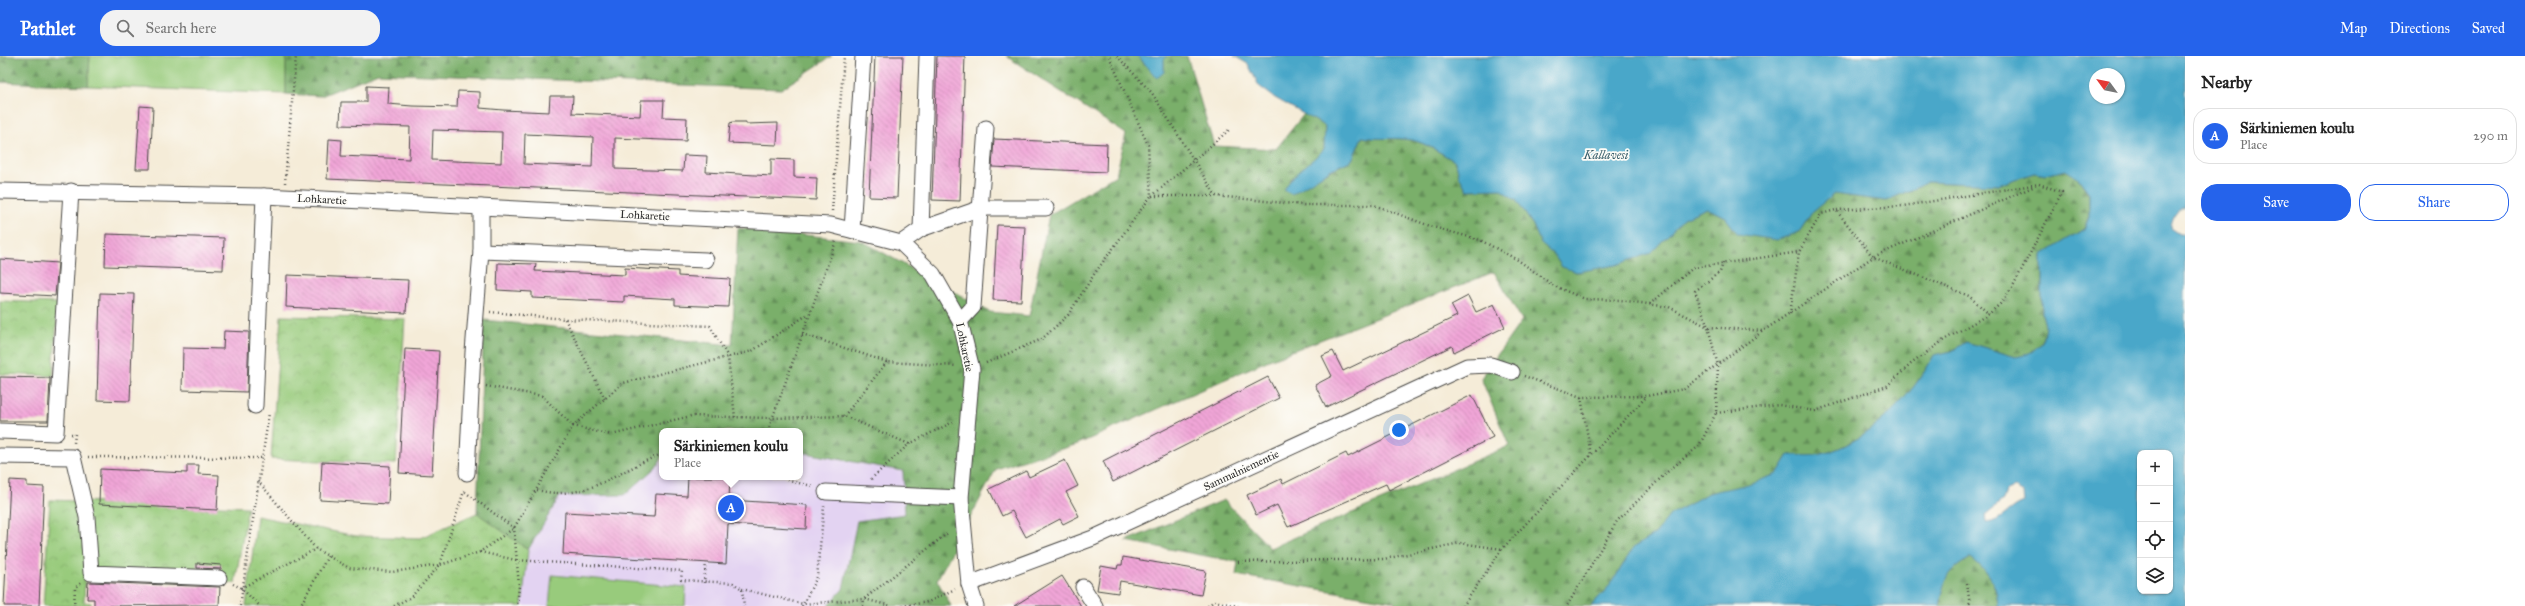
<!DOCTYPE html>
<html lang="en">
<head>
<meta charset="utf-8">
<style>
	:root { --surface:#fff; --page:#f2f2f2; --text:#222; --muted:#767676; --line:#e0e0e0; --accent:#2563eb }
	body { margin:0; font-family:"IM FELL Great Primer",serif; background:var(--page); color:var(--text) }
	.controls { position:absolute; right:12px; bottom:12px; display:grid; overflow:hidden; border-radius:8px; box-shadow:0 1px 3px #0004 }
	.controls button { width:36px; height:36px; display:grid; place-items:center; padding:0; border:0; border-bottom:1px solid var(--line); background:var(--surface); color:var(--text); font:20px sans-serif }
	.compass { position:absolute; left:2089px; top:12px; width:36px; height:36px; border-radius:50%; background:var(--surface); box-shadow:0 1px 3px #0004; rotate:303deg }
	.you { position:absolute; left:1399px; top:374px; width:14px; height:14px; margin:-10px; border:3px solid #fff; border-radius:50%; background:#1a73e8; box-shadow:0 0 0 6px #1a73e833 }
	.badge { display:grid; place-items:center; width:26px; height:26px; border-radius:50%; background:var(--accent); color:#fff; font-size:13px; font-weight:700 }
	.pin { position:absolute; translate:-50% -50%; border:2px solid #fff; box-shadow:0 1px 4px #0006 }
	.popup { position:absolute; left:659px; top:372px; width:144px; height:52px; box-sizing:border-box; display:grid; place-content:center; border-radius:8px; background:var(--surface); filter:drop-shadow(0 1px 3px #0005); font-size:13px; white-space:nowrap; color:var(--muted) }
	.popup b { font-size:15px; color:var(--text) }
	.popup::after { content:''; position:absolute; left:50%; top:100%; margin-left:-8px; border:8px solid transparent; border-top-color:var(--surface) }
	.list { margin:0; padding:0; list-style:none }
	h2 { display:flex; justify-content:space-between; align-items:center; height:52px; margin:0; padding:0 16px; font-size:17px }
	h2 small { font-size:13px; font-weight:400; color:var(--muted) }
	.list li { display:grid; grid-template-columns:26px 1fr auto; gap:12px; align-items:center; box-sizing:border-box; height:56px; margin:0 8px 8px; padding:0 8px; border:1px solid var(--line); border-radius:16px }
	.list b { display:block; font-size:15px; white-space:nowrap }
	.list p { margin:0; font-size:13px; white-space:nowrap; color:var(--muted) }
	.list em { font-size:13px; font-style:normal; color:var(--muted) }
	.actions { display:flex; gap:8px; padding:12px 16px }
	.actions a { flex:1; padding:9px 0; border:1px solid var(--accent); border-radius:16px; text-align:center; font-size:14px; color:var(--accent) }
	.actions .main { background:var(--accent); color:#fff }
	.icon { flex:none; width:22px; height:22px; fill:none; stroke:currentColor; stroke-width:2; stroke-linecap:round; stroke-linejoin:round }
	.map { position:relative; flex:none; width:2185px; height:550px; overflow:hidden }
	header { display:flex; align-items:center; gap:24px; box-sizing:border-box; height:56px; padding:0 20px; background:var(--accent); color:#fff }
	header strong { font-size:19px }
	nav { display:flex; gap:22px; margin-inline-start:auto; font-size:14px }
	.search { width:280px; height:36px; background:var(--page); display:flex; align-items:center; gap:10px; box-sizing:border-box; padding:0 14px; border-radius:16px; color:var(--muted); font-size:15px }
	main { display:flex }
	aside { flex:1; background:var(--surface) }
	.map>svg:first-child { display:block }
	.built { fill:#e3d3f2 }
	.green { fill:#98cb7b; stroke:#627b53 }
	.forest { fill:url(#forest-firs); stroke:#526d4b }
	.park { fill:url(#park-crowns); stroke:#627b53 }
	.water { fill:#4aa7c9; stroke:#3a697a; fill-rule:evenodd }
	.building { fill:url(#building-back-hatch); fill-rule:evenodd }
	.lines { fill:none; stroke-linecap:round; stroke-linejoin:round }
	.minor-casing { stroke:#494845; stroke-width:17 }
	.path { stroke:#494845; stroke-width:2.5; stroke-dasharray:1 3; stroke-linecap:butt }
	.minor { stroke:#fff; stroke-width:15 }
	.labels { text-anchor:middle; stroke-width:3.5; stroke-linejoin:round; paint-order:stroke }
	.street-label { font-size:11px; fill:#2b2b2b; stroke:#fdfcf7 }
	.water-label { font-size:12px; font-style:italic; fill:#375d6a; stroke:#fdfcf7 }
</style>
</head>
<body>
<header>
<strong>Pathlet</strong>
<div class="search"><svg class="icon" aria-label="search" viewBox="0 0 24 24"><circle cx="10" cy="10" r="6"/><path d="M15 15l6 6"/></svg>Search here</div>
<nav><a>Map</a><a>Directions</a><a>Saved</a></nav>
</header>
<main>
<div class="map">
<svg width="2185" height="550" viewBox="0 0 2185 550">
	<defs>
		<pattern id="forest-firs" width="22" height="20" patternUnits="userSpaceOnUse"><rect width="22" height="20" fill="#7aaf6b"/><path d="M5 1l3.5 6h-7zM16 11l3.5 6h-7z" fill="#648f58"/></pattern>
		<pattern id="park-crowns" width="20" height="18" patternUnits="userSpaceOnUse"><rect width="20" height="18" fill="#98cb7b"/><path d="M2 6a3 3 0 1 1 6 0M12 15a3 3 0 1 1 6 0" fill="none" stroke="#83ae6a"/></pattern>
		<pattern id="building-back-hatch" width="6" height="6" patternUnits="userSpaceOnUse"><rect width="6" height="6" fill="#f1a6d8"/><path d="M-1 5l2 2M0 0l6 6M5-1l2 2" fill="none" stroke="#c387af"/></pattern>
	</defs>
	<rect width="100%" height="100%" fill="#fdfcf7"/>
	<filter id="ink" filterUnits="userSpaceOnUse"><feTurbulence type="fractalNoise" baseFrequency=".025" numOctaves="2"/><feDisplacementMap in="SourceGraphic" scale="8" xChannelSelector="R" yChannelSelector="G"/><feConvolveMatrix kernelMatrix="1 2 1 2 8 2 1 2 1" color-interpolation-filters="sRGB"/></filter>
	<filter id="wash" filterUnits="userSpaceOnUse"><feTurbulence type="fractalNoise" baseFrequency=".012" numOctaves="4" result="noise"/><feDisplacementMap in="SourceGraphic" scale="16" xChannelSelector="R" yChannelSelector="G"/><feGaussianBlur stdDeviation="0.9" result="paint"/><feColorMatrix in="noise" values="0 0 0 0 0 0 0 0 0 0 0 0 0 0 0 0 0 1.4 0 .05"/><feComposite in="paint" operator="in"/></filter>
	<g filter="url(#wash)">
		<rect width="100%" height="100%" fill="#f5ecd8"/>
		<path class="built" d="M800 396 903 415 905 458 857 465 843 533 828 550H522L528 494 560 439H625L658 409 662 401V421H800Z"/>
		<g class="green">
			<path d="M90 0H286V38L88 30Z"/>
			<path d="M552 519 686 531 685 550H549Z"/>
		</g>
		<g class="forest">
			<path d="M0 0H90L88 30 0 26Z"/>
			<path d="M286 0H832L781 33 378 17 321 40 286 38Z"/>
			<path d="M1006 0H1138L1144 8 1164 16V2L1167 0H1187L1214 90 1276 93 1304 58 1325 70 1324 93 1308 110 1289 124 1314 123 1352 104 1362 81C1378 84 1395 81 1411 84 1427 87 1442 98 1456 106L1459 120 1467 134 1500 133 1516 144 1533 169 1542 188 1554 199 1562 211 1651 197 1684 162 1707 152 1725 161 1739 178 1799 176 1813 155 1834 138 1886 145 1928 126 1998 129 2034 117 2046 119 2064 114 2078 122 2089 138V160L2084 173 2042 199V258L2045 269 2042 287 2029 298 2016 301 1966 286 1952 295 1934 299C1914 339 1867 387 1822 398 1812 401 1799 399 1789 399L1777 418 1671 459 1655 478 1634 491 1611 528 1591 550H1394L1395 546 1236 519 1238 506 1126 485 1224 444 1270 492 1509 390 1481 322 1522 264 1494 216 1269 304 1078 388 996 413 937 524 951 550H828L843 533 857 465 905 458 903 415 800 396V375H662V401L658 409 625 439 560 440 528 494 477 457 484 264 732 289 738 172 862 185 990 256 1029 260 1049 159 1116 119 1126 78Z"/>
			<path d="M1971 502C1988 515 1997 528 1998 550H1940C1945 523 1946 515 1971 502Z"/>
		</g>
		<g class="park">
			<path d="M0 245 58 247 53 320 0 318Z"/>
			<path d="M281 260 405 263 396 408 271 403Z"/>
			<path d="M50 444 248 451 235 527 85 522 84 546 91 547V550H43Z"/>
			<path d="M477 457 528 494 522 550H246L257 460 356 480 420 482Z"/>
		</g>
		<g class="water">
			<path d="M1138 0H1167L1164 3V16L1157 22Z"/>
			<path d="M1234 0H2185V150C2176 155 2171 162 2170 172L2179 178H2185V550H1998C1997 528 1988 515 1971 502 1946 515 1945 524 1940 550H1591L1611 528 1634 491 1655 478 1670 459 1708 437 1749 428 1777 418 1789 399C1799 399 1812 401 1822 398 1867 387 1914 339 1934 299L1952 295 1966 286 2016 301 2029 298 2042 287 2045 269 2042 258V199L2084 173 2089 160V137L2078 122 2065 114 2046 119 2034 117 1998 129 1928 126 1886 145 1834 138 1813 155 1799 176 1777 184 1738 178 1725 161 1707 152 1684 162 1651 197 1616 209 1577 216 1562 211 1554 199 1541 188 1533 169 1516 144 1500 133 1467 134 1459 120 1456 106C1442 98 1427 87 1411 84 1395 81 1378 84 1362 81L1352 104 1330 114 1292 138 1284 134C1292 118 1312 106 1324 93L1325 70 1275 42 1259 30 1248 8ZM2095 18H2119V42H2095ZM2140 397H2170V535H2140ZM2014 432 2023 437 2024 446C2009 451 2002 466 1986 467L1985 459 2003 444 2006 435Z"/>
		</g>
		<g id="blocks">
			<g class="building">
				<path d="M875 0H903L897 142 869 141Z"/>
				<path d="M937 0H965L960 145 932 144Z"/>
				<path d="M366 30 389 31 388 48 412 50 457 51 458 35 480 36V52L503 54 549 56 550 40H573L572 57 640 60 641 44H664L663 61 687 62 686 85 615 82V113L683 115 684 99 707 100 706 116 771 120V103L794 104V121L817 122 816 144 327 123 329 83 342 84 341 100 409 103 410 71 340 69 341 46H366ZM433 74 502 76 501 107 432 104ZM525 78 593 81 592 111 524 108Z"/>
				<path d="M140 50 153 51 150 113H136Z"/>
				<path d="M733 66H746V68L778 67 777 89 728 87 730 67Z"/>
				<path d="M994 83 1107 88 1106 116 992 111Z"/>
				<path d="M997 169 1025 170 1021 245 993 244Z"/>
				<path d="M106 178 224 182 223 214 105 210Z"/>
				<path d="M0 203 58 207 55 240 0 237Z"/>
				<path d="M498 207 536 208 535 215 625 219V212L678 215V220L730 223 728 251 675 249V243L624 240V246L532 242V236L497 234Z"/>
				<path d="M287 219 408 224 406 257 286 251Z"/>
				<path d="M100 237 134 238 130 345 97 344Z"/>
				<path d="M1468 240 1476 256 1494 248 1505 271 1454 296 1452 290 1326 351 1315 329 1332 320 1322 300 1333 295 1343 315 1457 260 1451 249Z"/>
				<path d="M224 275 249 276 247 336 182 334 183 292 223 293Z"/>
				<path d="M405 293 439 295 432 419 399 417Z"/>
				<path d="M0 321 50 322 48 365H0Z"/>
				<path d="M1268 321 1279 342 1113 426 1103 405Z"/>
				<path d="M1472 339 1493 381 1389 434 1386 428 1288 471 1277 449 1256 459 1247 439 1281 423 1283 428 1346 397 1348 401Z"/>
				<path d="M1065 404 1078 430 1066 436 1079 460 1063 468 1060 463 1026 481 1012 455 1002 460 989 433 1026 415 1029 421Z"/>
				<path d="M322 406 390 410 388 448 320 444Z"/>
				<path d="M187 409H199L198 418 219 419 217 454 99 448 100 413 187 417Z"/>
				<path d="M688 421H730L729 444 807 449 806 473 728 468 726 508 563 498 565 456 654 461 656 438 687 440Z"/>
				<path d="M10 424 27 425V430L44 431 39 550H4Z"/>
				<path d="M1123 501 1206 515 1201 539 1120 525 1118 537 1097 534 1101 510 1117 513 1118 509H1122Z"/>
				<path d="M197 507 221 509V513L197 512Z"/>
				<path d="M1062 520 1081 550H1014Z"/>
				<path d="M88 526 220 531 219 549 94 550V543H87Z"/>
			</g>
		</g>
	</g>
	<g filter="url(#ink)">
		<use href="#blocks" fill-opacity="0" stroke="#494845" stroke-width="1"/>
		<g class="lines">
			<g class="minor-casing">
				<g id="minor">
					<path d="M0 135 264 140 831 169 901 187 933 218 960 265 972 313 961 442 969 528 976 550"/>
					<path d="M921 173 981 152H1046"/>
					<path d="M852 174 863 0"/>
					<path d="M901 187 921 173 927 0"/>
					<path d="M481 195 706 204"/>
					<path d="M960 265 973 251 986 72"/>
					<path d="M255 350 264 140"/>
					<path d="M0 375 56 377 71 135"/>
					<path d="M0 400 73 401 87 461 91 517 219 522"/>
					<path d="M467 417 473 296 481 195V151"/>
					<path d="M826 436 961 442"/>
					<path d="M969 528 1093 482 1467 310 1491 309 1512 316"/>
					<path d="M1083 531 1095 550"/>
				</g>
			</g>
			<g class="path">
				<path d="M1117 0 1152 37 1216 140 1304 149H1374L1430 170 1480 184 1518 204 1554 230 1585 243 1620 244 1669 251 1708 271 1718 310 1716 357 1699 390 1666 417 1617 465 1567 550"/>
				<path d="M285 127 296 0"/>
				<path d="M1152 140 1229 74"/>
				<path d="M1152 140H1215"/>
				<path d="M832 155 844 0"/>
				<path d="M1723 207 1720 216 1695 235 1708 271 1763 275"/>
				<path d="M1650 248 1693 212 1799 196"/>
				<path d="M490 256 565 263 710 270 728 301 735 361"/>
				<path d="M1790 258 1799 196 1821 158 1836 154 1873 201 1969 240 1989 258"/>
				<path d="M565 263 605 343"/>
				<path d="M802 278 887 306 957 310"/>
				<path d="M986 307 1042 283 1068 259 1095 217 1151 140 1148 89 1109 0"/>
				<path d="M1524 320 1581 341 1647 340 1684 333 1763 275 1873 201 2035 130"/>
				<path d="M486 330 542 340 573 370 611 379 691 360 773 362 844 360 909 388"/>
				<path d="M1581 341 1591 399"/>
				<path d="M1716 357 1779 349 1815 355 1887 330 1911 308 1944 284 1989 258 2000 248 2012 232 2062 136 2039 128 1903 150 1836 154"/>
				<path d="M844 360 887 306"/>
				<path d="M768 375 836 185"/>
				<path d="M71 378H75L74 387"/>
				<path d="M88 401 262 402"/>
				<path d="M785 421 789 425 813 430"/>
				<path d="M871 423 909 388 953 366"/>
				<path d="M258 425 316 493 349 512 392 516 440 509 480 496 514 472 573 370 623 327 752 295 810 257"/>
				<path d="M537 434C587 447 618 414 662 398"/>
				<path d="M465 436 514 472 519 530 517 550"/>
				<path d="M480 496 516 504 682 515 681 524 733 527 742 533 744 550"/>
				<path d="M1238 506 1384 503 1460 487 1502 493"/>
				<path d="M704 527 706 507"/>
				<path d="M1967 527 1970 550"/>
				<path d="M233 528 241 532 260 550"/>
				<path d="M241 532 316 493"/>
				<path d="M742 533 803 548 817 521 824 450"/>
				<path d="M74 550 75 532 81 527"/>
				<path d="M240 550 269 357"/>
				<path d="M300 550 328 500"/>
				<path d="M394 550 411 541 440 509 465 432"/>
				<path d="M802 550 803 548 864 543 949 476"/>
				<path d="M863 550 864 543 891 550"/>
				<path d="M902 550 928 546 955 533"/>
				<path d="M1208 550 1214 545 1238 550"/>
				<path d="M1463 550 1502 493 1647 340"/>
			</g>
			<use href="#minor" class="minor"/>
		</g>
	</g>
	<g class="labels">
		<g class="street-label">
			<text transform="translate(322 143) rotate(3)" y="4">Lohkaretie</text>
			<text transform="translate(645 159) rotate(3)" y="4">Lohkaretie</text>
			<text transform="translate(965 291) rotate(78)" y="4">Lohkaretie</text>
			<text transform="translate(1241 414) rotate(-25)" y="4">Sammalniementie</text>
		</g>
		<g class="water-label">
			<text x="1606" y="103">Kallavesi</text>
		</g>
	</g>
</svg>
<div class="controls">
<button>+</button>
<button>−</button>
<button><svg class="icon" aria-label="locate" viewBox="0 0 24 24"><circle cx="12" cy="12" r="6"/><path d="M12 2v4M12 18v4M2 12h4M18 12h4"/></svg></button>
<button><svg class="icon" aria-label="layers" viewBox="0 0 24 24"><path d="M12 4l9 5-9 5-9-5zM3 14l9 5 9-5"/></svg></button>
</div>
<svg class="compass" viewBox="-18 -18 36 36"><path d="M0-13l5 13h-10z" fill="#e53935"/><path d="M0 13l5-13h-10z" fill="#767676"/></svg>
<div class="you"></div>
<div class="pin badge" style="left:731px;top:452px">A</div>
<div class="popup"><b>Särkiniemen koulu</b>Place</div>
</div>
<aside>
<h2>Nearby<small></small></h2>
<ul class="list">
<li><span class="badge">A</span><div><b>Särkiniemen koulu</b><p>Place</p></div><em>290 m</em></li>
</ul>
<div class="actions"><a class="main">Save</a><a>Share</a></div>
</aside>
</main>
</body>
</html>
